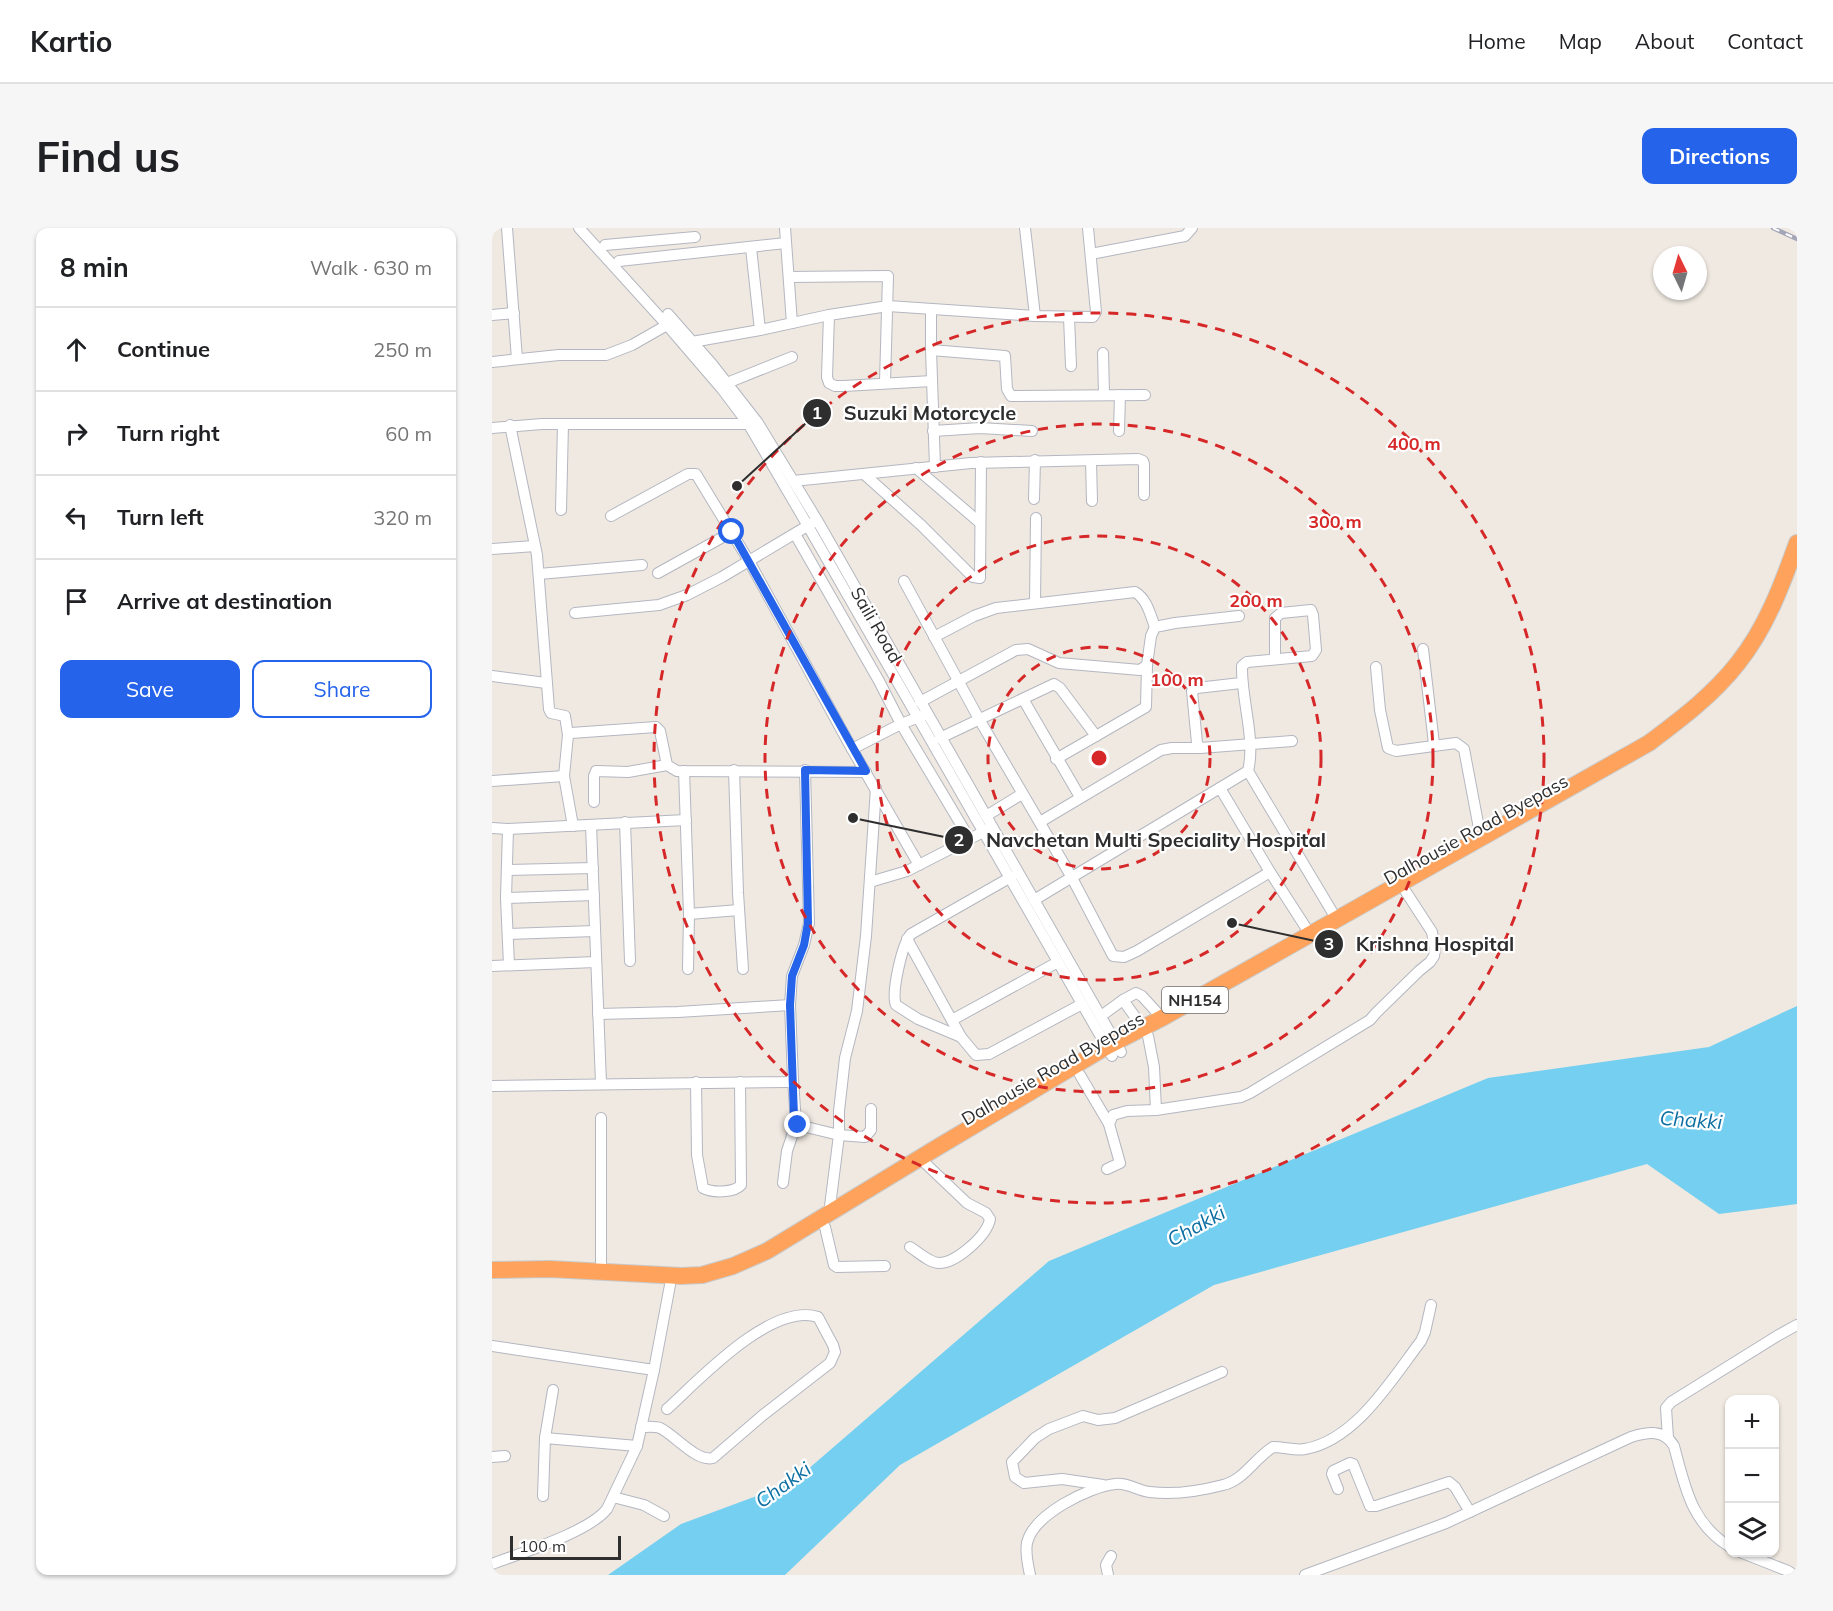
<!DOCTYPE html>
<html lang="en">
<head>
<meta charset="utf-8">
<style>
	:root { --surface:#fff; --page:#f6f6f6; --text:#202124; --muted:#757577; --line:#e0e0e0; --accent:#2563eb }
	body { margin:0; font-family:Mulish,sans-serif; background:var(--page); color:var(--text) }
	.controls { position:absolute; right:18px; bottom:18px; display:grid; overflow:hidden; border-radius:12px; box-shadow:0 2px 4px #0004 }
	.controls button { width:54px; height:54px; display:grid; place-items:center; padding:0; border:0; border-bottom:2px solid var(--line); background:var(--surface); color:var(--text); font:30px sans-serif }
	.compass { position:absolute; left:1161px; top:18px; width:54px; height:54px; border-radius:50%; background:var(--surface); box-shadow:0 2px 4px #0004; rotate:355deg }
	.scale { position:absolute; left:18px; bottom:15px; width:111px; box-sizing:border-box; padding-left:6px; border:3px solid #2e2e2e; border-top:0; font-size:16px; line-height:21px; white-space:nowrap; color:#2e2e2e; -webkit-text-stroke:4px #fff; paint-order:stroke }
	.stop { position:absolute; width:18px; height:18px; margin:-14px; border:4px solid #2563eb; border-radius:50%; background:#fff }
	.stop.end { background:#2563eb; border-color:#fff; box-shadow:0 2px 6px #0008 }
	.list { margin:0; padding:0; list-style:none }
	h2 { display:flex; justify-content:space-between; align-items:center; height:78px; margin:0; padding:0 24px; font-size:26px }
	h2 small { font-size:20px; font-weight:400; color:var(--muted) }
	.list li { display:grid; grid-template-columns:39px 1fr auto; gap:18px; align-items:center; box-sizing:border-box; height:84px; padding:0 24px; border-top:2px solid var(--line) }
	.list b { display:block; font-size:22px; white-space:nowrap }
	.list em { font-size:20px; font-style:normal; color:var(--muted) }
	.actions { display:flex; gap:12px; padding:18px 24px }
	.actions a { flex:1; padding:14px 0; border:2px solid var(--accent); border-radius:12px; text-align:center; font-size:21px; color:var(--accent) }
	.actions .main { background:var(--accent); color:#fff }
	.icon { flex:none; width:33px; height:33px; fill:none; stroke:currentColor; stroke-width:2; stroke-linecap:round; stroke-linejoin:round }
	.map { position:relative; flex:none; width:1305px; height:1347px; overflow:hidden; border-radius:12px }
	header { display:flex; align-items:center; gap:36px; box-sizing:border-box; height:84px; padding:0 30px; background:var(--surface); border-bottom:2px solid var(--line) }
	header strong { font-size:28px }
	nav { display:flex; gap:33px; margin-inline-start:auto; font-size:21px }
	.intro { display:flex; align-items:center; justify-content:space-between; box-sizing:border-box; height:144px; padding:0 36px }
	h1 { margin:0; font-size:42px }
	.button { padding:15px 27px; border-radius:12px; background:var(--accent); color:#fff; font-size:21px; font-weight:700 }
	main { display:flex; gap:36px; padding:0 36px }
	aside { flex:1; background:var(--surface); border-radius:12px; box-shadow:0 2px 4px #0004 }
	.map>svg:first-child { display:block }
	.water { fill:#75cff0 }
	.lines { fill:none; stroke-linecap:round; stroke-linejoin:round }
	.minor-casing { stroke:#b4b7c1; stroke-width:12 }
	.highway-casing { stroke:#c9c9c9; stroke-width:18 }
	.minor { stroke:#fff; stroke-width:10 }
	.highway { stroke:#ffa35c; stroke-width:16 }
	.rail-casing { stroke:#a3a6b8; stroke-width:4.5 }
	.rail { stroke:#fff; stroke-width:2; stroke-dasharray:7; stroke-linecap:butt }
	.route { stroke:#2563eb; stroke-width:8 }
	.ring { fill:none; stroke:#d62828; stroke-width:3; stroke-dasharray:10 8 }
	.labels { text-anchor:middle; stroke-width:4.5; stroke-linejoin:round; paint-order:stroke }
	.shield { fill:#fff; stroke:#6d6d6d; stroke-width:1.5 }
	.shield-label { font-size:16px; font-weight:bold; fill:#2e2e2e }
	.street-label { font-size:18px; fill:#2e2e2e; stroke:#fff }
	.water-label { font-size:20px; font-style:italic; fill:#0d6fa3; stroke:#fff }
	.centre { fill:#d62828; stroke:#fff; stroke-width:3 }
	.ring-label { font-size:18px; text-anchor:middle; font-weight:bold; fill:#d62828; stroke:#fff; stroke-width:4.5; stroke-linejoin:round; paint-order:stroke }
	.leader { fill:none; stroke:#2e2e2e; stroke-width:2 }
	.callout-dot { fill:#2e2e2e; stroke:#fff; stroke-width:2 }
	.mark-label { font-size:18px; text-anchor:middle; font-weight:bold; fill:#fff }
	.callout-label { font-size:20px; text-anchor:middle; font-weight:bold; fill:#2e2e2e; stroke:#fff; stroke-width:4.5; stroke-linejoin:round; paint-order:stroke }
</style>
</head>
<body>
<header>
<strong>Kartio</strong>
<nav><a>Home</a><a>Map</a><a>About</a><a>Contact</a></nav>
</header>
<div class="intro"><h1>Find us</h1><a class="button">Directions</a></div>
<main>
<aside>
<h2>8 min<small>Walk · 630 m</small></h2>
<ul class="list">
<li><svg class="icon" aria-label="ahead" viewBox="0 0 24 24"><path d="M12 20V5M6 11l6-6 6 6"/></svg><div><b>Continue</b></div><em>250 m</em></li>
<li><svg class="icon" aria-label="right" viewBox="0 0 24 24"><path d="M7 20v-9h11M14 6l5 5-5 5"/></svg><div><b>Turn right</b></div><em>60 m</em></li>
<li><svg class="icon" aria-label="left" viewBox="0 0 24 24"><path d="M17 20v-9H6M10 6l-5 5 5 5"/></svg><div><b>Turn left</b></div><em>320 m</em></li>
<li><svg class="icon" aria-label="arrive" viewBox="0 0 24 24"><path d="M6 21V4h12l-3 4 3 4H6"/></svg><div><b>Arrive at destination</b></div></li>
</ul>
<div class="actions"><a class="main">Save</a><a>Share</a></div>
</aside>
<div class="map">
<svg width="1305" height="1347" viewBox="0 0 1305 1347">
	<rect width="100%" height="100%" fill="#efe9e1"/>
	<path class="water" d="M1305 778V976L1227 986 1155 936 722 1057 408 1237 293 1347H116L189 1296 300 1255 557 1033 996 850 1217 819Z"/>
	<g class="lines">
		<g class="minor-casing">
			<g id="minor">
				<path d="M15 0 25 131"/>
				<path d="M87 0 175 97 230 161 257 197 316 298 620 828"/>
				<path d="M293 0 300 95"/>
				<path d="M533 0 543 88"/>
				<path d="M113 17 203 9"/>
				<path d="M259 20 268 102"/>
				<path d="M599 26 693 8 700 0"/>
				<path d="M127 33 294 15"/>
				<path d="M297 49 396 48 393 154"/>
				<path d="M439 82V122L443 239"/>
				<path d="M176 86 220 136 266 195 325 292 629 824"/>
				<path d="M0 87 22 85"/>
				<path d="M337 87 335 149 337 155 343 158H352L440 153"/>
				<path d="M577 89 579 138"/>
				<path d="M200 114 268 102 337 87 396 78 543 88 601 89 604 84 596 0"/>
				<path d="M439 122 513 128 515 161 519 168 653 167"/>
				<path d="M611 125 612 166"/>
				<path d="M0 134 67 127H114L140 117 175 97"/>
				<path d="M235 155 300 129"/>
				<path d="M18 197 45 327 57 481 59 485 73 488 76 507 72 548 81 598"/>
				<path d="M0 200 50 196H260"/>
				<path d="M441 203 488 200 540 203"/>
				<path d="M627 203 628 167"/>
				<path d="M599 233 600 273"/>
				<path d="M424 240 487 294"/>
				<path d="M372 246 429 297 481 349 488 350 489 234"/>
				<path d="M301 253 479 235 646 231 651 233 652 236V267"/>
				<path d="M542 271 543 232"/>
				<path d="M69 282 71 196"/>
				<path d="M119 288 196 246H204L257 333 360 521 427 637"/>
				<path d="M303 306 387 453 409 496 477 610"/>
				<path d="M0 321 43 318"/>
				<path d="M166 345 240 304"/>
				<path d="M47 346 150 337"/>
				<path d="M412 353 487 491 579 648 621 728 632 729 645 723 778 644"/>
				<path d="M543 374 544 290"/>
				<path d="M83 385 167 377 195 367 230 349 322 294"/>
				<path d="M442 409 482 388 504 380 643 364C655 371 658 386 663 399"/>
				<path d="M931 421 942 516"/>
				<path d="M884 439 888 482 896 520 904 523 964 515 972 521 989 611"/>
				<path d="M0 448 54 455"/>
				<path d="M749 455 705 460 700 463 705 515 708 520 800 513"/>
				<path d="M531 471 588 569"/>
				<path d="M428 474 524 422 536 421 567 435 648 442 655 437 659 408 663 399 683 395 747 388"/>
				<path d="M76 507 79 505 164 499 168 503 175 537 185 543 374 544"/>
				<path d="M604 508 654 479 655 437"/>
				<path d="M448 510 562 456 568 460 604 508 564 531"/>
				<path d="M360 521 409 496 430 488"/>
				<path d="M242 542 246 665 251 741"/>
				<path d="M192 543 197 686 196 741"/>
				<path d="M756 543 845 692"/>
				<path d="M0 553 72 548"/>
				<path d="M728 560 778 644 818 706"/>
				<path d="M102 574V548L104 543 136 544 175 537"/>
				<path d="M494 588 530 566"/>
				<path d="M133 594 138 733"/>
				<path d="M548 594 669 522 680 520H708"/>
				<path d="M99 597 109 855"/>
				<path d="M0 600 16 601 194 592"/>
				<path d="M16 601 14 670 17 737"/>
				<path d="M16 642 101 640"/>
				<path d="M378 654 415 643 497 601"/>
				<path d="M14 670 102 667"/>
				<path d="M542 672 756 543C764 511 749 471 750 438L755 434 820 428 824 422 821 387 819 382 789 385 783 390V431"/>
				<path d="M197 686 247 682"/>
				<path d="M16 706 103 703"/>
				<path d="M415 711 469 809 484 827 497 826 590 776"/>
				<path d="M0 738 104 734"/>
				<path d="M631 772 651 800"/>
				<path d="M106 786 186 784 298 777"/>
				<path d="M609 788 631 772 644 765 650 768 670 790"/>
				<path d="M460 792 566 734"/>
				<path d="M656 808 662 839 664 882"/>
				<path d="M469 809 426 791 404 777C399 765 410 716 419 706L519 649"/>
				<path d="M588 847 617 896"/>
				<path d="M301 851 304 896 306 897 347 907 373 909 379 902V881"/>
				<path d="M204 854 205 927 211 960C220 965 242 965 249 957L248 854"/>
				<path d="M0 858 295 854 301 851 298 777 300 748 312 717 317 695 313 542"/>
				<path d="M109 890V1043"/>
				<path d="M615 941 628 935 617 896 621 887 635 883 664 882 749 869 758 865 878 792 884 785 927 743 938 734 942 728 943 721 940 704 914 664"/>
				<path d="M291 955 295 923 304 896"/>
				<path d="M337 986 347 907V883L353 830 365 783 374 708 384 560"/>
				<path d="M333 999 342 1037 345 1039 393 1038"/>
				<path d="M418 1019C426 1024 438 1035 447 1035 464 1035 495 1008 498 991L494 985 475 975 434 936"/>
				<path d="M0 1118 162 1142"/>
				<path d="M149 1199C155 1199 163 1198 168 1200 183 1207 204 1234 221 1230L271 1187 338 1135 343 1124 341 1117 326 1089C279 1074 207 1152 175 1181"/>
				<path d="M53 1210 61 1162"/>
				<path d="M1176 1210 1174 1180 1179 1174 1285 1108 1305 1097"/>
				<path d="M0 1229 13 1228"/>
				<path d="M611 1257 570 1251 532 1255 523 1249 520 1234 543 1210 557 1201 591 1188 606 1192 623 1190 730 1144"/>
				<path d="M846 1261 840 1246 841 1243 858 1235 861 1236 878 1278H884L957 1254 963 1259 978 1284"/>
				<path d="M51 1268 53 1210 145 1218"/>
				<path d="M121 1269 152 1277 172 1288"/>
				<path d="M1248 1324 1296 1343 1302 1347"/>
				<path d="M0 1336C29 1325 97 1304 115 1281L145 1218 162 1142 178 1057"/>
				<path d="M538 1347C536 1337 533 1325 535 1315 541 1287 596 1259 623 1256 635 1254 646 1263 658 1264 681 1267 708 1263 731 1257 752 1252 763 1230 781 1219 792 1219 803 1223 813 1221 864 1212 900 1151 929 1113L933 1104 939 1077"/>
				<path d="M616 1347 614 1337 619 1328"/>
				<path d="M813 1347 954 1295 1139 1209C1156 1204 1172 1201 1182 1218 1193 1259 1199 1295 1238 1319"/>
			</g>
		</g>
		<g class="highway-casing">
			<path id="highway" d="M0 1042 58 1041 189 1048 210 1047 241 1038 275 1023 446 919 614 819 670 790 1157 515C1189 491 1221 467 1246 435 1274 400 1290 357 1305 315"/>
		</g>
		<use href="#minor" class="minor"/>
		<use href="#highway" class="highway"/>
		<g class="rail-casing">
			<path id="rail" d="M1281 0 1305 11"/>
		</g>
		<use href="#rail" class="rail"/>
	</g>
	<g class="lines">
		<path class="route" d="M240 304 374 543 313 542 316 695 312 717 300 748 298 777 302 889 303 894 306 897"/>
	</g>
	<g class="ring">
		<circle cx="607" cy="530" r="111"/>
		<circle cx="607" cy="530" r="222"/>
		<circle cx="607" cy="530" r="334"/>
		<circle cx="607" cy="530" r="445"/>
	</g>
	<g class="labels">
		<rect class="shield" x="670" y="759" width="66" height="26" rx="4.5"/>
		<g class="shield-label">
			<text x="703" y="778">NH154</text>
		</g>
		<g class="street-label">
			<text transform="translate(384 397) rotate(60)" y="6">Saili Road</text>
			<text transform="translate(984 602) rotate(-29)" y="6">Dalhousie Road Byepass</text>
			<text transform="translate(561 841) rotate(-30)" y="6">Dalhousie Road Byepass</text>
		</g>
		<g class="water-label">
			<text transform="translate(1199 892) rotate(4)" y="7">Chakki</text>
			<text transform="translate(704 998) rotate(-29)" y="7">Chakki</text>
			<text transform="translate(291 1257) rotate(-36)" y="7">Chakki</text>
		</g>
	</g>
	<circle cx="607" cy="530" r="9" class="centre"/>
	<g class="ring-label">
		<text x="922" y="222">400 m</text>
		<text x="843" y="300">300 m</text>
		<text x="764" y="379">200 m</text>
		<text x="685" y="458">100 m</text>
	</g>
	<path class="leader" d="M245 258L325 185M361 590L467 612M740 695L837 716"/>
	<g class="callout-dot">
		<circle cx="245" cy="258" r="6"/>
		<circle cx="361" cy="590" r="6"/>
		<circle cx="740" cy="695" r="6"/>
		<circle cx="325" cy="185" r="15"/>
		<circle cx="467" cy="612" r="15"/>
		<circle cx="837" cy="716" r="15"/>
	</g>
	<g class="mark-label">
		<text x="325" y="191">1</text>
		<text x="467" y="618">2</text>
		<text x="837" y="722">3</text>
	</g>
	<g class="callout-label">
		<text x="438" y="192">Suzuki Motorcycle</text>
		<text x="664" y="619">Navchetan Multi Speciality Hospital</text>
		<text x="943" y="723">Krishna Hospital</text>
	</g>
</svg>
<div class="controls">
<button>+</button>
<button>−</button>
<button><svg class="icon" aria-label="layers" viewBox="0 0 24 24"><path d="M12 4l9 5-9 5-9-5zM3 14l9 5 9-5"/></svg></button>
</div>
<svg class="compass" viewBox="-18 -18 36 36"><path d="M0-13l5 13h-10z" fill="#e53935"/><path d="M0 13l5-13h-10z" fill="#757577"/></svg>
<div class="scale">100 m</div>
<div class="stop" style="left:240px;top:304px"></div>
<div class="stop end" style="left:306px;top:897px"></div>
</div>
</main>
</body>
</html>
